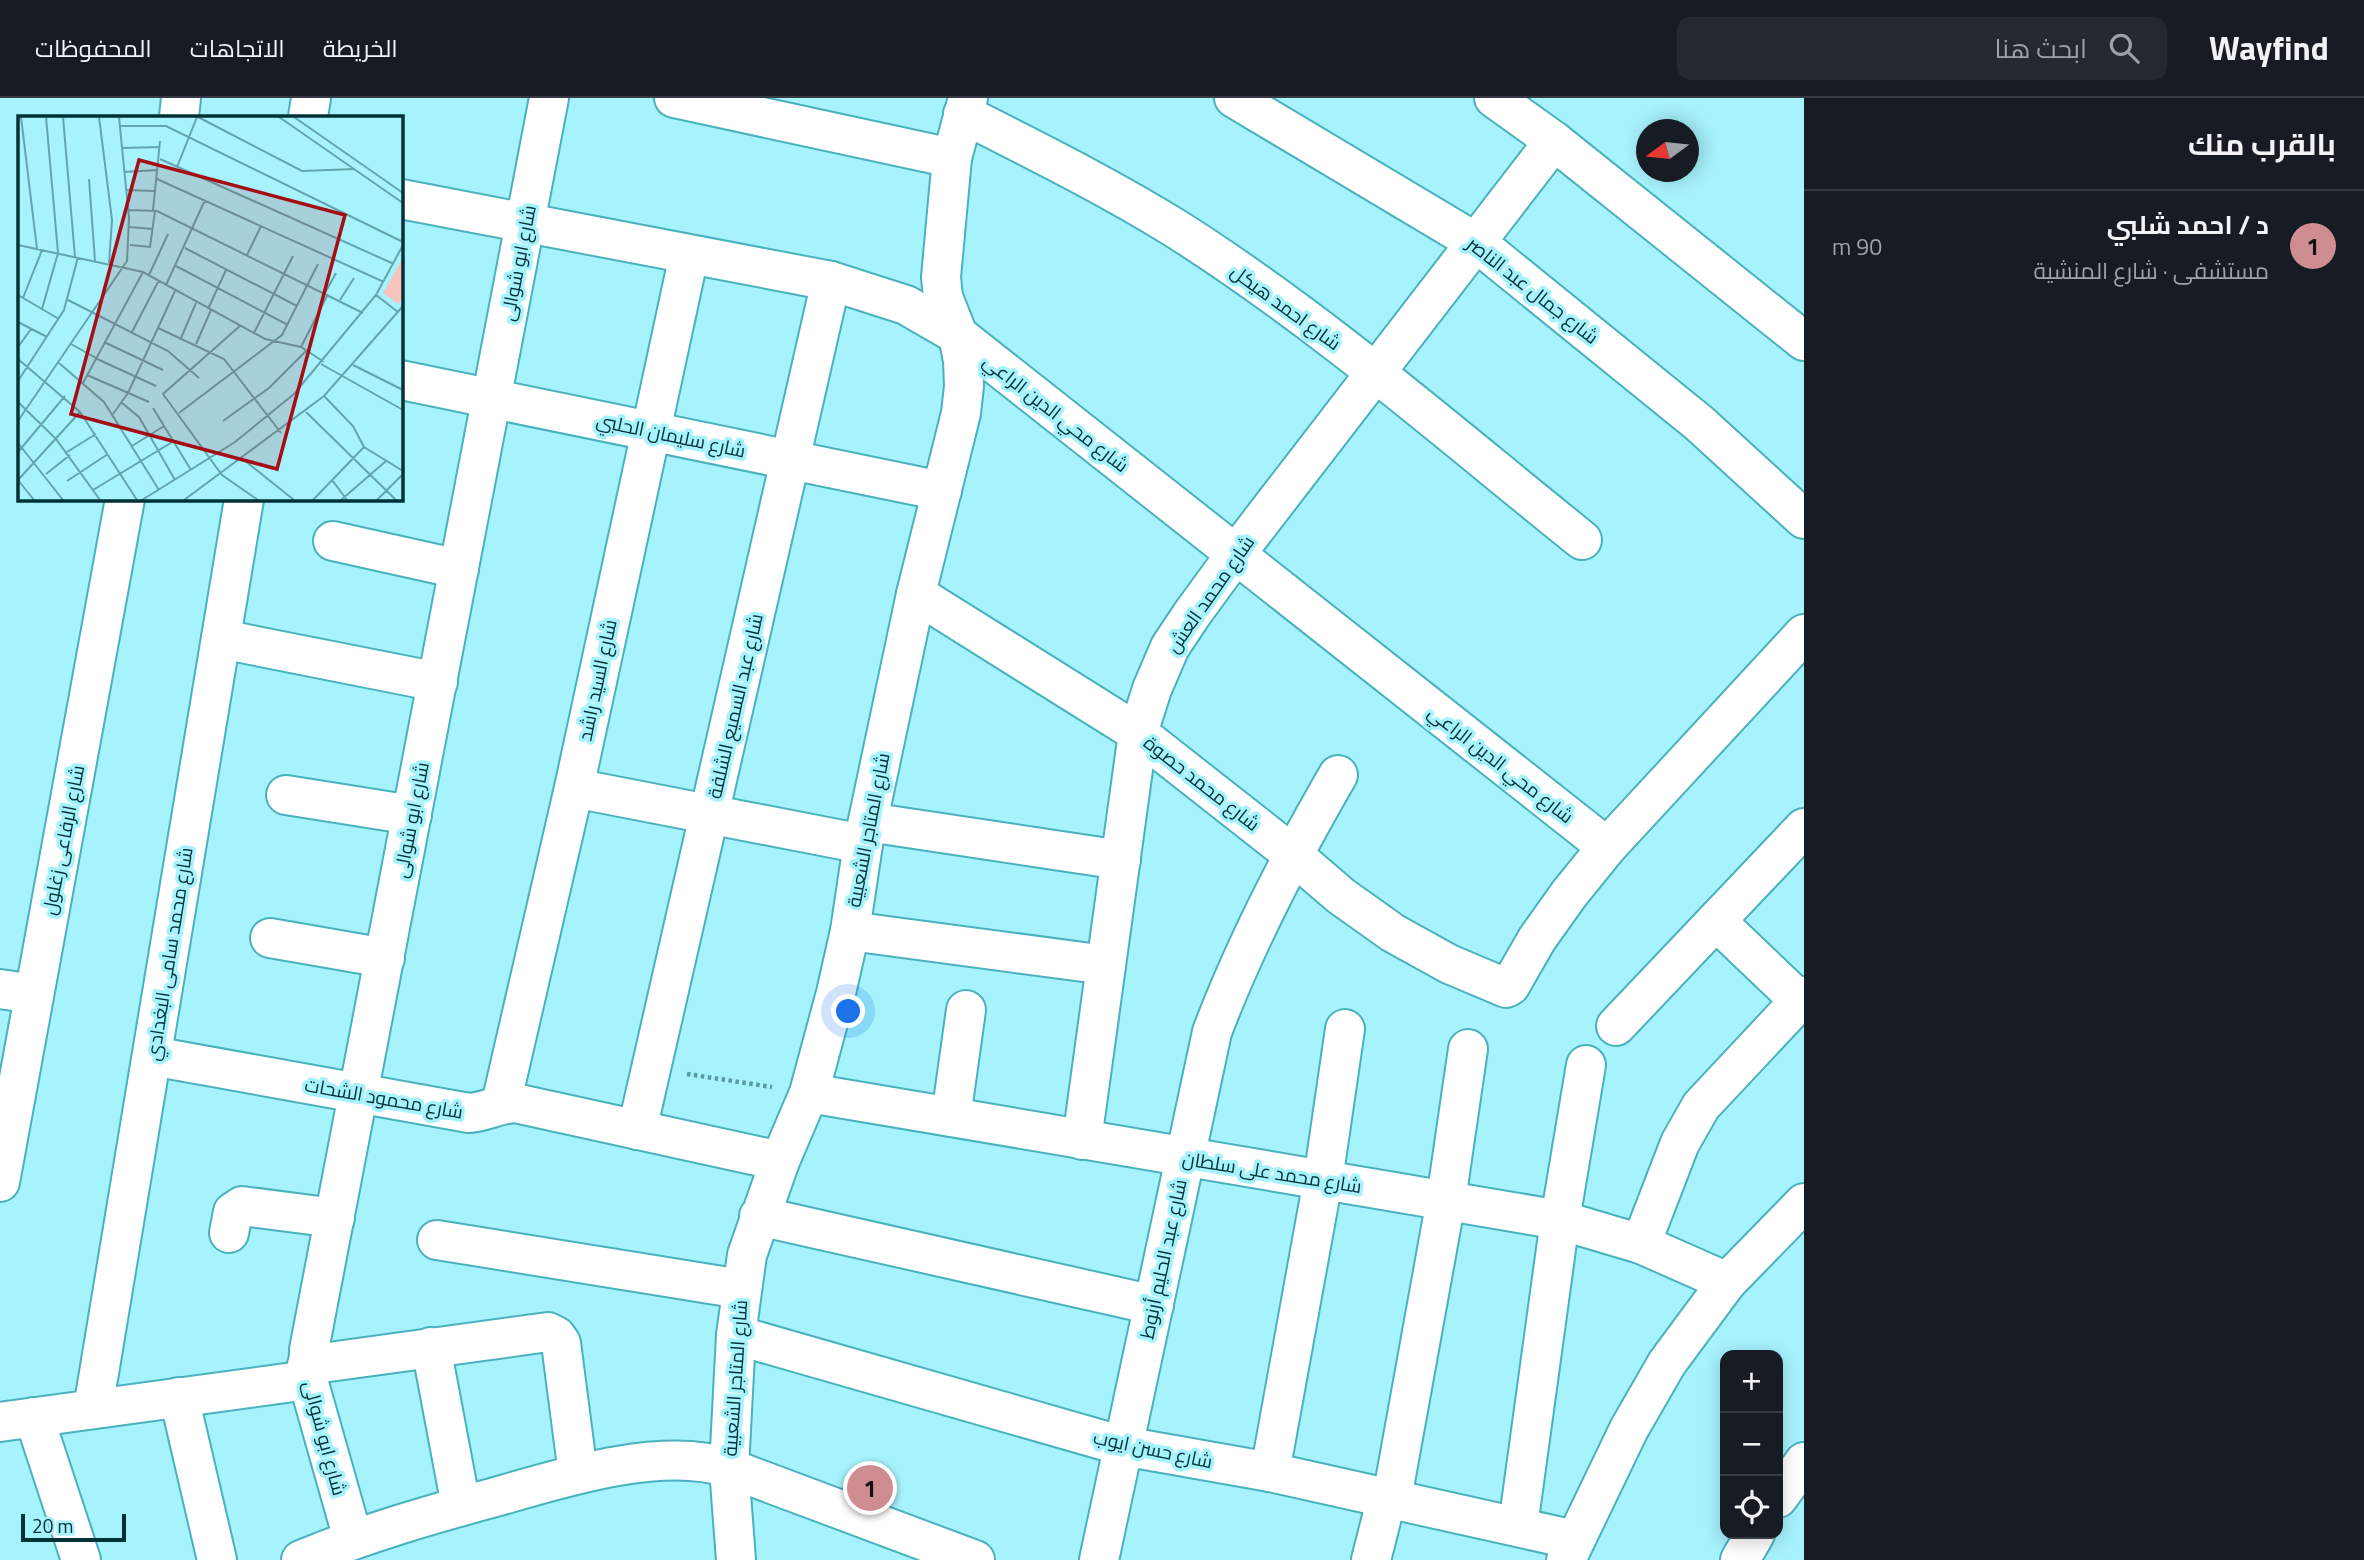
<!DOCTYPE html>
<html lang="ar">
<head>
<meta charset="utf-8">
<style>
	:root { --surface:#171b24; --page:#242831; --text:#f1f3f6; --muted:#9ea1a6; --line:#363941; --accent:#cf8c91 }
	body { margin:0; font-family:"Titillium Web",Cairo,sans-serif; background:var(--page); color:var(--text); direction:rtl }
	.controls { position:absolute; right:21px; bottom:21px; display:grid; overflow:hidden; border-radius:14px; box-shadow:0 4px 18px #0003 }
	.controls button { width:63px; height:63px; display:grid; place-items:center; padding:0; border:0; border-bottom:2px solid var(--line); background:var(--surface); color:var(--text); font:35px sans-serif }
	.compass { position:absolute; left:1636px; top:21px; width:63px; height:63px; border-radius:50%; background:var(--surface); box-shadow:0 4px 18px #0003; rotate:255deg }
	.scale { position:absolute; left:21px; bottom:18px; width:105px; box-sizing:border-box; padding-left:7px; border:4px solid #023136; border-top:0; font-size:19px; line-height:24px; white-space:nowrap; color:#023136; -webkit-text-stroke:5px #a6f2fd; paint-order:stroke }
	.you { position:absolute; left:849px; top:914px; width:24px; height:24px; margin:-18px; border:5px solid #fff; border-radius:50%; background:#1a73e8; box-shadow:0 0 0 10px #1a73e833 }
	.badge { display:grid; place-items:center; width:46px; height:46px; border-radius:50%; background:var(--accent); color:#111; font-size:23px; font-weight:700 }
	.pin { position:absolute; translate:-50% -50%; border:4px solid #fff; box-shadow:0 2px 7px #0006 }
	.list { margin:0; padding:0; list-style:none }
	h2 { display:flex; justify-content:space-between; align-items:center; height:91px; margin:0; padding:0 28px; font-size:30px }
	h2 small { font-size:23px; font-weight:400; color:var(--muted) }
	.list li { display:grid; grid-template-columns:46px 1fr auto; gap:21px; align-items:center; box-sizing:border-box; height:112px; padding:0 28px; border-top:2px solid var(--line) }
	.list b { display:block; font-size:26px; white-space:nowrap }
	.list p { margin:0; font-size:23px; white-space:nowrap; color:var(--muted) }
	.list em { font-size:23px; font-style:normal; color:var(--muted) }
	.icon { flex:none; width:38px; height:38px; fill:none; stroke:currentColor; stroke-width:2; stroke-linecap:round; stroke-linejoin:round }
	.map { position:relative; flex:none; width:1804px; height:1462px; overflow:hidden; direction:ltr }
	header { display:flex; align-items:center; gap:42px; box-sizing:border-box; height:98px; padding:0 35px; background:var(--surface); border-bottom:2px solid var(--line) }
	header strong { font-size:33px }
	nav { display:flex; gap:38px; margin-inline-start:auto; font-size:24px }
	.search { width:490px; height:63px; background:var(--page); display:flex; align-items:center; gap:18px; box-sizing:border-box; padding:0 24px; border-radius:14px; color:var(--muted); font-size:26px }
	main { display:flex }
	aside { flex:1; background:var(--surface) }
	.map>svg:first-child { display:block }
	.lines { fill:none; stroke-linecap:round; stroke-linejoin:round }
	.minor-casing { stroke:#4ab1be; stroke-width:42 }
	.path { stroke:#5b9aa2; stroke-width:4.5; stroke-dasharray:3.5 3.5; stroke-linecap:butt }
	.minor { stroke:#fff; stroke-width:38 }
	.labels { text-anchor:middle; stroke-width:7; stroke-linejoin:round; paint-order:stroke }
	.street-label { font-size:19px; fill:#023136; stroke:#a6f2fd }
	.inset-road { fill:none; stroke:#64a5ad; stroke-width:2 }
	.view { fill:#a50e15; fill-opacity:0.15; stroke:#a50e15; stroke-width:3.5 }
	.inset-edge { fill:none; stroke:#023136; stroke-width:3.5 }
</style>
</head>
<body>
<header>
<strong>Wayfind</strong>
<div class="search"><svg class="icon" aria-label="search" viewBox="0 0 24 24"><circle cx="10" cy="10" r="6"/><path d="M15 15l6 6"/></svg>ابحث هنا</div>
<nav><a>الخريطة</a><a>الاتجاهات</a><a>المحفوظات</a></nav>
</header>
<main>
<aside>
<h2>بالقرب منك<small></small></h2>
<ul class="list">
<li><span class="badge">1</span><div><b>د / احمد شلبي</b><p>مستشفى · شارع المنشية</p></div><em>90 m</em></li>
</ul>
</aside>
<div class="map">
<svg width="1804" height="1462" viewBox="0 0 1804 1462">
	<rect width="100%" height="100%" fill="#a6f2fd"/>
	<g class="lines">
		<g class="minor-casing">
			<g id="minor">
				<path d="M674 0 952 60"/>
				<path d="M1234 0 1477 145 1699 325 1804 421"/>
				<path d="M1494 0 1554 43 1804 243"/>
				<path d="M963 16C1036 53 1109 89 1178 132 1321 223 1450 336 1582 442"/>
				<path d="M179 19 181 0"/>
				<path d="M308 19 311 0"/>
				<path d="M401 101 831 183 906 207 958 237 1607 749"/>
				<path d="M401 282 942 393"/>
				<path d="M333 443 459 471"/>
				<path d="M916 496 1138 635 1292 756 1341 798 1393 835 1449 866 1506 890 1510 888 1537 841 1569 796 1607 749 1804 536"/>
				<path d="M221 541 438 584"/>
				<path d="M574 690 863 746"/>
				<path d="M286 697 412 717"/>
				<path d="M868 724 1121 762"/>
				<path d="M1716 823 1804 907"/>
				<path d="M850 833 1106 867"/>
				<path d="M270 840 385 860"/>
				<path d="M0 891 34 896"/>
				<path d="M1616 928 1804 730"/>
				<path d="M152 958 469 1015C485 1014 498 1006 515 1005L780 1063"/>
				<path d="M809 995 1560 1122 1641 1146 1727 1184"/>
				<path d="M501 1006 574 690 689 157"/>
				<path d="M951 1019 966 912"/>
				<path d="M637 1032 831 183"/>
				<path d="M1082 1042 1138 635 1152 591 1170 549 1192 516 1235 457 1554 43"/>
				<path d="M0 1084 125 401"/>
				<path d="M759 1118 1154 1207"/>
				<path d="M229 1135 233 1114 242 1108 335 1120"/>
				<path d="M437 1142 741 1191"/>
				<path d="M1641 1146 1680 1045 1701 1008 1804 898"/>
				<path d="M736 1237 1123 1348 1270 1374 1575 1442"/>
				<path d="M431 1249 461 1408"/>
				<path d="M307 1267 548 1234 556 1238 561 1245 578 1376"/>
				<path d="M179 1299 217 1462"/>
				<path d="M93 1311 244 401"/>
				<path d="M34 1319 81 1462"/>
				<path d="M0 1324 308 1282"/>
				<path d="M1270 1374 1323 1082 1345 931"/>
				<path d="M1392 1400 1446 1102 1468 951"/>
				<path d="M1778 1400 1804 1364"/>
				<path d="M1518 1428 1560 1122 1586 967"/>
				<path d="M353 1441 308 1282 309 1252 549 0"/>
				<path d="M301 1462C366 1435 432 1416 499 1398 564 1379 663 1348 729 1370L975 1462"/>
				<path d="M736 1462 729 1370 736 1237 747 1157 780 1063 809 995 836 895 850 833 863 746 916 496 961 315 964 288 963 263 958 237 943 199 941 179 952 60 968 0"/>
				<path d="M1099 1462 1212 934C1246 844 1290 760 1338 677"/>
				<path d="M1371 1462 1387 1399"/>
				<path d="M1566 1462 1629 1331 1667 1265 1727 1184 1804 1105"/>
				<path d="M1740 1462 1755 1436"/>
			</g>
		</g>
		<path class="path" d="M687 976 772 989"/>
		<use href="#minor" class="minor"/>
	</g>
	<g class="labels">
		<g class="street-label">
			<text transform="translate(518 165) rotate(-79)" y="7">شارع ابو شوالى</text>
			<text transform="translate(1533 192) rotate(38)" y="7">شارع جمال عبد الناصر</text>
			<text transform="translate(1286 209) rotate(36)" y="7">شارع احمد هيكل</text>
			<text transform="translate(1056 315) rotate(38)" y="7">شارع محي الدين الراعي</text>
			<text transform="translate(671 337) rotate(12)" y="7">شارع سليمان الحلبي</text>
			<text transform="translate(1210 496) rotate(-55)" y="7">شارع محمد العش</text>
			<text transform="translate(597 582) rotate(-78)" y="7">شارع السيد راشد</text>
			<text transform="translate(735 608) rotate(-77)" y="7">شارع عبد السميع الشلفة</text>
			<text transform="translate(1501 666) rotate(38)" y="7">شارع محي الدين الراعي</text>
			<text transform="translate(1202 685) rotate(38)" y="7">شارع محمد حصوة</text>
			<text transform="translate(411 722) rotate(-79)" y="7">شارع ابو شوالى</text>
			<text transform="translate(868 732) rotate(-79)" y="7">شارع المتاجر الشعبية</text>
			<text transform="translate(63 742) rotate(-79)" y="7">شارع الرفاعى زغلول</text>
			<text transform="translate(169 856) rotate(-81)" y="7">شارع محمد سامى البغدادي</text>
			<text transform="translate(384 1000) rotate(10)" y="7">شارع محمود الشحات</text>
			<text transform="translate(1272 1074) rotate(9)" y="7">شارع محمد على سلطان</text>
			<text transform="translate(1163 1161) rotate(-78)" y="7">شارع عبد الحليم أرنوط</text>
			<text transform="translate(735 1280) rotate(-86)" y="7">شارع المتاجر الشعبية</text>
			<text transform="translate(325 1340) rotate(75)" y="7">شارع ابو شوالى</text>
			<text transform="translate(1153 1351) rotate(12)" y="7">شارع حسن ايوب</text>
		</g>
	</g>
	<g transform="translate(18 18)">
		<rect width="385" height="385" fill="#a6f2fd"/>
		<path d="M385 142V182L380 188 365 177Z" fill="#f7c5be"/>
		<path class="inset-road" d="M3 1 19 133M45 1 57 141M81 1 94 104 91 147M180 1 284 55 337 53M261 1 385 87M276 1 385 77M102 10H148L385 126M104 32 142 31M142 43 376 148M159 51 179 1M106 56 140 54M71 63 77 145M139 63 366 166M108 74 137 75M111 94 139 95 345 197M135 94 142 25M111 111 135 113M0 129 125 156 247 223 283 231 306 246M112 129 132 131 137 95M167 132 279 190M229 139 243 110M158 150 270 209M131 159 150 118M148 169 187 84M307 177 318 157M0 179 41 203M358 179 380 196M5 182 24 134M50 184 150 235 181 262M322 184 336 162M24 193 40 137 28 1M190 193 208 154M0 206 29 221M223 209 145 278 204 359 240 384M140 212 206 243 263 317M114 216 141 164M236 217 275 140M163 222 178 187M86 226 145 254M53 228 78 242M178 228 193 194M0 231 13 213M283 231 310 178M77 242 138 270M0 243 62 296 119 384M41 247 86 286 141 374M303 248 385 294M335 249 385 274M69 259 131 286M0 265 46 194 60 141M65 267 125 156M306 280 335 310 346 331 385 355M0 286 38 323 82 384M104 287 121 301 157 364M135 292 173 354M288 296 378 384M161 297 264 219 300 148M95 298 110 277 157 175M0 305 109 145 111 102 101 1M205 305 251 272 289 234M0 327 45 384M114 330 146 310M0 336 47 280M49 336 78 318M226 344 276 384M28 358 52 339M0 364 62 296M0 364 16 384M314 364 329 384M49 365 90 338M75 374 156 325M124 384 217 326 276 278 358 179 385 129M166 384 306 280 385 190M295 384 346 331M323 384 368 345M359 384 385 358"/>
		<path class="view" d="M121 44 327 99 259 353 53 298Z"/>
		<rect width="385" height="385" class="inset-edge"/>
	</g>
</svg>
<div class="controls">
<button>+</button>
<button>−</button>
<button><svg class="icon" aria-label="locate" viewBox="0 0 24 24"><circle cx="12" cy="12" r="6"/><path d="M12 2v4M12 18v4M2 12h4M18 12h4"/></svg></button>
</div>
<svg class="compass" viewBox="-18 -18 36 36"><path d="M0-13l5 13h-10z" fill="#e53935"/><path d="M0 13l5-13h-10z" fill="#9ea1a6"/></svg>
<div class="scale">20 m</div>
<div class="you"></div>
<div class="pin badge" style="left:870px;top:1390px">1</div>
</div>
</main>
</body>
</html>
